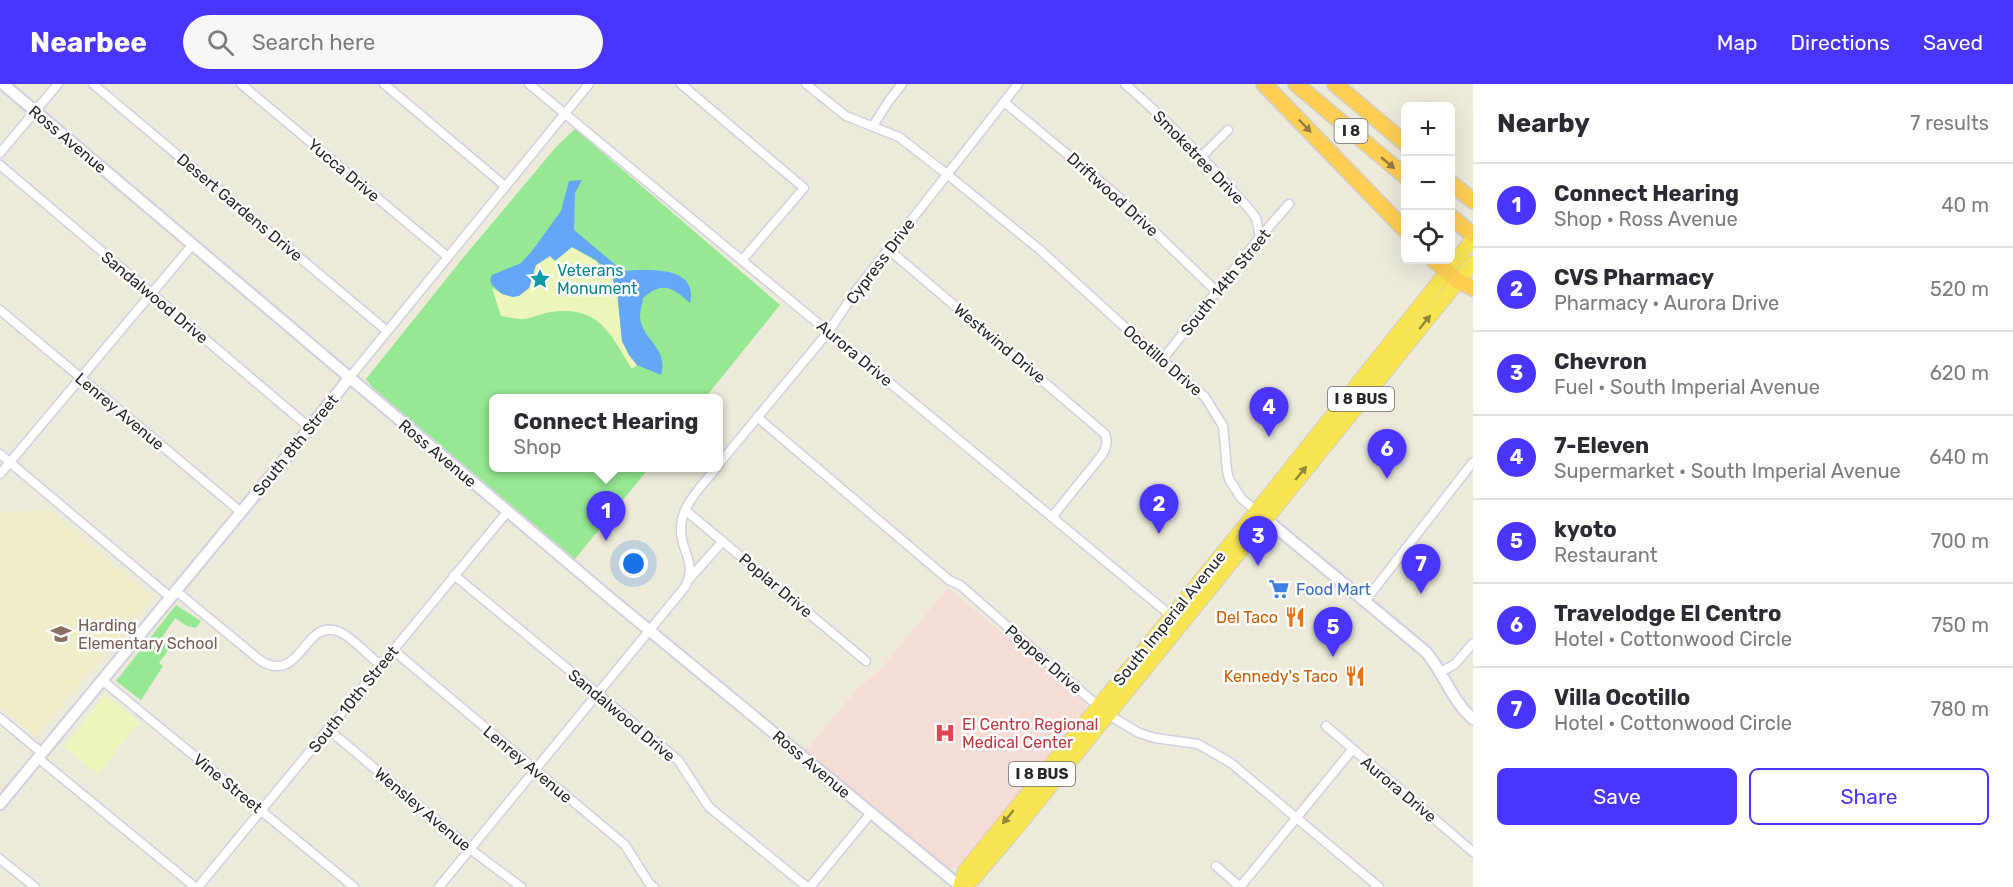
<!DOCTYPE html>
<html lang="en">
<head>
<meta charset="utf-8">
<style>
	:root { --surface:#fff; --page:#f7f7f7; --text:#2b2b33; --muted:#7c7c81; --line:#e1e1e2; --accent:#4935ff }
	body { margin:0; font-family:Rubik,sans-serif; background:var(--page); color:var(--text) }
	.controls { position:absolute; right:18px; top:18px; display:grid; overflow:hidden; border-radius:9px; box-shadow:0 6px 24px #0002 }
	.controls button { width:54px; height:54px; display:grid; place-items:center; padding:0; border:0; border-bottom:2px solid var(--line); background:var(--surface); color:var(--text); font:30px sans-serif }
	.you { position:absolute; left:634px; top:480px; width:21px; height:21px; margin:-15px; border:4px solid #fff; border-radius:50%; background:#1a73e8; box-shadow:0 0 0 9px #1a73e833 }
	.badge { display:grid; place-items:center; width:39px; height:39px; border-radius:50%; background:var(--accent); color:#fff; font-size:20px; font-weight:700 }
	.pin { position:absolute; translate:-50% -50px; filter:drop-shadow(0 2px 3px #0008) }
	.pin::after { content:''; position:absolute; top:32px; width:21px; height:18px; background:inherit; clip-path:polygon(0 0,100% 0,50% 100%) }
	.popup { position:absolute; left:489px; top:310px; width:234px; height:78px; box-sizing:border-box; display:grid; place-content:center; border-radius:9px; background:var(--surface); filter:drop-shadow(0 2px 4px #0005); font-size:20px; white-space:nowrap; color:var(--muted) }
	.popup b { font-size:22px; color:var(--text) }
	.popup::after { content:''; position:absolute; left:50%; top:100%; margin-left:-12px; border:12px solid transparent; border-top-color:var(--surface) }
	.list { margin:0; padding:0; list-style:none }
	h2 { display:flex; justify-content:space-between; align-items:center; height:78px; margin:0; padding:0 24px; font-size:26px }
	h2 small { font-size:20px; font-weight:400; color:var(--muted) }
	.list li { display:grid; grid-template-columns:39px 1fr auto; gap:18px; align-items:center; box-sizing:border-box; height:84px; padding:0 24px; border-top:2px solid var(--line) }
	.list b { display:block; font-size:22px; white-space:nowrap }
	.list p { margin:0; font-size:20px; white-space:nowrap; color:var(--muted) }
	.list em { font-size:20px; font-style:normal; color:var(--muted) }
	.actions { display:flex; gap:12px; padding:18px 24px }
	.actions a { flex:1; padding:14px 0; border:2px solid var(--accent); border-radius:9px; text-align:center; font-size:21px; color:var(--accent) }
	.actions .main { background:var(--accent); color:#fff }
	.icon { flex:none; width:33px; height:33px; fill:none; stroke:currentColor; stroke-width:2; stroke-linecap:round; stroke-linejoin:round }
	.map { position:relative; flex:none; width:1473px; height:803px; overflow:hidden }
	header { display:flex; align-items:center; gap:36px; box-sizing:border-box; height:84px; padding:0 30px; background:var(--accent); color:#fff }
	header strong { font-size:28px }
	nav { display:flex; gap:33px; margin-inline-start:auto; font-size:21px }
	.search { width:420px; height:54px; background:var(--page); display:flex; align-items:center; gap:15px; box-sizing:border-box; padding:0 21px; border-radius:33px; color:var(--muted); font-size:22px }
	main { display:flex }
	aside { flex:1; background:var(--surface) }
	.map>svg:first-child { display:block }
	.education { fill:#f0eec8 }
	.medical { fill:#f5ddd6 }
	.green { fill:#96e892 }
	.sand { fill:#edf5ba }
	.water { fill:#64a6f8 }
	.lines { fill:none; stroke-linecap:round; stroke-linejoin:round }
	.minor-casing { stroke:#d1cfe4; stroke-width:11 }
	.tertiary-casing { stroke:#d1cfe4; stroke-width:14 }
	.trunk-casing { stroke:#d0d0d0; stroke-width:16 }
	.motorway-casing { stroke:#d0d0d0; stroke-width:18 }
	.minor { stroke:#fff; stroke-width:8 }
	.tertiary { stroke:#fff; stroke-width:10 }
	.trunk { stroke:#f9e452; stroke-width:14 }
	.motorway { stroke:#ffce53; stroke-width:15 }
	.oneway { fill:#947c3e }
	.oneway2 { fill:#91863e }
	.labels { text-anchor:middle; stroke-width:5; stroke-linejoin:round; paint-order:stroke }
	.shield { fill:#fff; stroke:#696969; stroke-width:1.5 }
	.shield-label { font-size:15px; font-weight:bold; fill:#292929 }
	.street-label { font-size:16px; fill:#292929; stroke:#fff }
	.culture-label { font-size:16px; fill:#0d838f; stroke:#fff; text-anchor:start }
	.shop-label { font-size:16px; fill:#366cbe; stroke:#fff; text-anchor:start }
	.food-label { font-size:16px; fill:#c56008; stroke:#fff; text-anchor:end }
	.education-label { font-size:16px; fill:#785e54; stroke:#fff; text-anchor:start }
	.health-label { font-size:16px; fill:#be3a42; stroke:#fff; text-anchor:start }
</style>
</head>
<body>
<header>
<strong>Nearbee</strong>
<div class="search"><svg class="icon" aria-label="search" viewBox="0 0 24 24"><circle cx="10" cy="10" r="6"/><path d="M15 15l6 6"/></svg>Search here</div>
<nav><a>Map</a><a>Directions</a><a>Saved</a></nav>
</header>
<main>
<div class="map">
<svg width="1473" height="803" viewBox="0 0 1473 803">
	<rect width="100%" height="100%" fill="#edeada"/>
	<path class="education" d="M49 426 153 513 36 653 0 624V428Z"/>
	<path class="medical" d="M948 504 1084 616 1086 621 1085 628 959 782 954 785 946 784 804 669 859 603 880 586Z"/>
	<g class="green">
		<path d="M575 45 780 221 705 314H494V384H649L575 475 372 303 366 295 463 174 556 63Z"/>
		<path d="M176 521 201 537 196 544 187 542 175 534 161 555 169 565 159 579 163 582 141 616 116 597Z"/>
	</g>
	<g class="sand">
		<path d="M572 163 596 177 614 197 617 207 622 257 629 271 637 281 632 285C610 250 600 221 551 228 542 229 533 234 524 235 517 235 508 233 501 232L492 204C509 214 511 213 529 204L536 181 550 172 556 176Z"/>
		<path d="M105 611 139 638 98 690 64 663Z"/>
	</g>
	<path class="water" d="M582 96 575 109 574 146 623 187C645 186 699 180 690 219 673 204 663 196 643 214 642 220 640 227 640 233 642 256 669 264 661 291L637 281 629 271 622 257 617 207 611 191 596 176 572 163 555 177 550 172 536 181 529 204 519 212 513 213 502 210 492 201 490 196 492 191 521 179 532 167 561 127 569 97Z"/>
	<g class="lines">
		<g class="minor-casing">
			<g id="minor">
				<path d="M93 0 387 247"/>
				<path d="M241 0 448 173"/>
				<path d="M384 0 505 102"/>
				<path d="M529 0 1175 535"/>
				<path d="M681 0 804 104 743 175"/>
				<path d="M806 0 846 32 899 53 948 91 1039 165 1129 247 1205 313 1223 342 1227 386 1229 395 1241 414 1256 427"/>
				<path d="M1125 0C1171 40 1210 80 1250 126L1256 134 1260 153"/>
				<path d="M1004 18 1114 109 1217 208"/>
				<path d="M873 42 888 18 902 0"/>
				<path d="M0 69 58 0"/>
				<path d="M1202 72 1228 46"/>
				<path d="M0 81 310 344"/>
				<path d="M888 165 1105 350C1108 359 1106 364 1102 371L1052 433"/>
				<path d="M0 226 241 428"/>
				<path d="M1162 276 1260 153 1289 120"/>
				<path d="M350 293 589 0"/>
				<path d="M757 333 949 496 960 501 1107 630 1139 649 1155 654 1198 660 1231 679 1379 803"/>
				<path d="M0 370 170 513"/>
				<path d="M718 381 829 247 855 208 1018 0"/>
				<path d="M0 390 193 160"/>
				<path d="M685 426 866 577"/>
				<path d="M454 491 678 676 709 723 807 803"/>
				<path d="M689 495 723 457"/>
				<path d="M175 506 261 577C303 601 303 532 340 548 354 555 368 571 380 581"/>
				<path d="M1365 517 1473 378"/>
				<path d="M393 566 625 761 649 799 654 803"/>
				<path d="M1441 588 1455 580 1473 559"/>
				<path d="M102 596 354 803"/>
				<path d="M0 634 42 669"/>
				<path d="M1326 642 1473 768"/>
				<path d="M328 645 470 765 521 803"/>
				<path d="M38 674 195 803"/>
				<path d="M0 775 35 803"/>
				<path d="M1216 782 1240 803"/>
				<path d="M198 803 508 427"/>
				<path d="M439 803 685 503C698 477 680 468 681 444 681 421 703 401 716 384"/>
				<path d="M810 803 871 729"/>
				<path d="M1240 803 1352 666"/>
			</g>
		</g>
		<g class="tertiary-casing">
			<g id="tertiary">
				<path d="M3 0 610 514 961 803"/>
				<path d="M1261 431 1426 568C1444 589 1452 617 1473 635"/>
				<path d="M0 720 293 365 350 293"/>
			</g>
		</g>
		<g class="trunk-casing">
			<g id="trunk">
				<path d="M960 803 965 787 1243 444 1473 155"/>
				<path d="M960 803 973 795 1014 747 1473 179"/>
			</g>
		</g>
		<g class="motorway-casing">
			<g id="motorway">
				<path d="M1264 0 1406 147"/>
				<path d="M1296 0 1406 93"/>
				<path d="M1335 0 1406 60"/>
				<path d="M1450 98 1473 117"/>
				<path d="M1450 132 1473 151"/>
				<path d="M1434 176 1458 197 1473 204"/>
			</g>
		</g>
		<use href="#minor" class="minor"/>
		<use href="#tertiary" class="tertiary"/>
		<use href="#trunk" class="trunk"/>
		<use href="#motorway" class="motorway"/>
	</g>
	<defs><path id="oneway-solid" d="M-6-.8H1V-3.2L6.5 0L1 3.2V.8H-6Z" transform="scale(1.5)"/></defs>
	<g class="oneway">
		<use href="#oneway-solid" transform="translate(1305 42) rotate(46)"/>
		<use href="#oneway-solid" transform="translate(1388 79) rotate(40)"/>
	</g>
	<g class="oneway2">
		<use href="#oneway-solid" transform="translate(1425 238) rotate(-51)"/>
		<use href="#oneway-solid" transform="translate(1301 389) rotate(-51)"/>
		<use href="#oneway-solid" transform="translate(1008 733) rotate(129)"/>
	</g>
	<defs>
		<g id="sight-bare" transform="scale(1.62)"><path d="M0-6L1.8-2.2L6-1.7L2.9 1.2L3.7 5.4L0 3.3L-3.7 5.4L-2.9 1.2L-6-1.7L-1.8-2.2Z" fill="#0f9aa8" stroke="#fff" stroke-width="2.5" paint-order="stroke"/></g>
		<g id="supermarket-bare" transform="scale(1.62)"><path d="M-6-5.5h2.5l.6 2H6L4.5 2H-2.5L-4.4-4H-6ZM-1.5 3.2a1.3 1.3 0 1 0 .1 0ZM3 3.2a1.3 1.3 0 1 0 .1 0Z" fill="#3f7fe0" stroke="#fff" stroke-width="2.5" paint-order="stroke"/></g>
		<g id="restaurant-bare" transform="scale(1.62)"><path d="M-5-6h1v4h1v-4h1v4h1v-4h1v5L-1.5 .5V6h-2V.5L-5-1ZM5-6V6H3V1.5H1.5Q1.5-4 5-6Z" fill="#e8710a" stroke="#fff" stroke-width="2.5" paint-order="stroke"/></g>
		<g id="school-bare" transform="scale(1.62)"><path d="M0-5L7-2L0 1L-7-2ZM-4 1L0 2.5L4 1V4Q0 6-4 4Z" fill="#8d6e63" stroke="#fff" stroke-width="2.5" paint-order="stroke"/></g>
		<g id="hospital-bare" transform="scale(1.62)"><path d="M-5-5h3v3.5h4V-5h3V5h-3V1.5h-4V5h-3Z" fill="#e0444e" stroke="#fff" stroke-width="2.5" paint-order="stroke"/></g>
	</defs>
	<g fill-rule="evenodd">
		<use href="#sight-bare" x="540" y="195"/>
		<use href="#supermarket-bare" x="1279" y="505"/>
		<use href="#restaurant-bare" x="1295" y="533"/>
		<use href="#school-bare" x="61" y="550"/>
		<use href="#restaurant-bare" x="1355" y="592"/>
		<use href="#hospital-bare" x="945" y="649"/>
	</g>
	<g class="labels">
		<g class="shield">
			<rect x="1334.5" y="35" width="33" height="24" rx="4.5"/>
			<rect x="1328" y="303" width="66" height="24" rx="4.5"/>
			<rect x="1009" y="678" width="66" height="24" rx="4.5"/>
		</g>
		<g class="shield-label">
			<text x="1351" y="52">I 8</text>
			<text x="1361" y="320">I 8 BUS</text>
			<text x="1042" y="695">I 8 BUS</text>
		</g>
		<g class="street-label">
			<text transform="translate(68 55) rotate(40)" y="6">Ross Avenue</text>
			<text transform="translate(1199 73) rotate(46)" y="6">Smoketree Drive</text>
			<text transform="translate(344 86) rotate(40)" y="6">Yucca Drive</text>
			<text transform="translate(1113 110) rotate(42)" y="6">Driftwood Drive</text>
			<text transform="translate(240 123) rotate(40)" y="6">Desert Gardens Drive</text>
			<text transform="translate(880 177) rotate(-53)" y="6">Cypress Drive</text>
			<text transform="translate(1225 198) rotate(-51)" y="6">South 14th Street</text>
			<text transform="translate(155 213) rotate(40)" y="6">Sandalwood Drive</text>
			<text transform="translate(1000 259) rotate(40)" y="6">Westwind Drive</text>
			<text transform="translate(855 269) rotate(40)" y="6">Aurora Drive</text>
			<text transform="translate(1163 276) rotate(41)" y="6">Ocotillo Drive</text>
			<text transform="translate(120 327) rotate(40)" y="6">Lenrey Avenue</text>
			<text transform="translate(295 361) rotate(-51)" y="6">South 8th Street</text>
			<text transform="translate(438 369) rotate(40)" y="6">Ross Avenue</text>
			<text transform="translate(776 501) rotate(40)" y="6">Poplar Drive</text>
			<text transform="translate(1169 534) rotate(-51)" y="6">South Imperial Avenue</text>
			<text transform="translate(1044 575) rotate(41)" y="6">Pepper Drive</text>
			<text transform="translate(353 615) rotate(-51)" y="6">South 10th Street</text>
			<text transform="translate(622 631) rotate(40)" y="6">Sandalwood Drive</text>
			<text transform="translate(528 680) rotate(40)" y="6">Lenrey Avenue</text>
			<text transform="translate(812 680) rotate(40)" y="6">Ross Avenue</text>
			<text transform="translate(228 699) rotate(39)" y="6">Vine Street</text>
			<text transform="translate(1399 705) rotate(40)" y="6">Aurora Drive</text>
			<text transform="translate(423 725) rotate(40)" y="6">Wensley Avenue</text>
		</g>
		<g class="culture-label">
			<text x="557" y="192">Veterans<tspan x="557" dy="18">Monument</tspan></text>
		</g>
		<g class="shop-label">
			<text x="1296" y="511">Food Mart</text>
		</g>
		<g class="food-label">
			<text x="1278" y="539">Del Taco</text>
			<text x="1338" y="598">Kennedy's Taco</text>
		</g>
		<g class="education-label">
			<text x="78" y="547">Harding<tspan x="78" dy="18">Elementary School</tspan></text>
		</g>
		<g class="health-label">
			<text x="962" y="646">El Centro Regional<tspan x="962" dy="18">Medical Center</tspan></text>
		</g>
	</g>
</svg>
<div class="controls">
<button>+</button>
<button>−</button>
<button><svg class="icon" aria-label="locate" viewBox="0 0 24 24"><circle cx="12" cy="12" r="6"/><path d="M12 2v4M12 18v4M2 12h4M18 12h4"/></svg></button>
</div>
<div class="you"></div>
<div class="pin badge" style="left:606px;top:457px">1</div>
<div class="popup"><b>Connect Hearing</b>Shop</div>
<div class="pin badge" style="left:1159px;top:450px">2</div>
<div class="pin badge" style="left:1258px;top:482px">3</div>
<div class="pin badge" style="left:1269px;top:353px">4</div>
<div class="pin badge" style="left:1333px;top:573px">5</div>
<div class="pin badge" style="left:1387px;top:395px">6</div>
<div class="pin badge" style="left:1421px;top:510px">7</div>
</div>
<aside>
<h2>Nearby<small>7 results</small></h2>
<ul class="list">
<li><span class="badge">1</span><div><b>Connect Hearing</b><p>Shop · Ross Avenue</p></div><em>40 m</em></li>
<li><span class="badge">2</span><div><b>CVS Pharmacy</b><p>Pharmacy · Aurora Drive</p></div><em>520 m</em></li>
<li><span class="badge">3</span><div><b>Chevron</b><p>Fuel · South Imperial Avenue</p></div><em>620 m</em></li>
<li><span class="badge">4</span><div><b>7-Eleven</b><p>Supermarket · South Imperial Avenue</p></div><em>640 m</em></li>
<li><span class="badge">5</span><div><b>kyoto</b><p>Restaurant</p></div><em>700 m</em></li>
<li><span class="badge">6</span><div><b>Travelodge El Centro</b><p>Hotel · Cottonwood Circle</p></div><em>750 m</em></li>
<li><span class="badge">7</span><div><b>Villa Ocotillo</b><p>Hotel · Cottonwood Circle</p></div><em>780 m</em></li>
</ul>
<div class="actions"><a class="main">Save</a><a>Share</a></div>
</aside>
</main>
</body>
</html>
